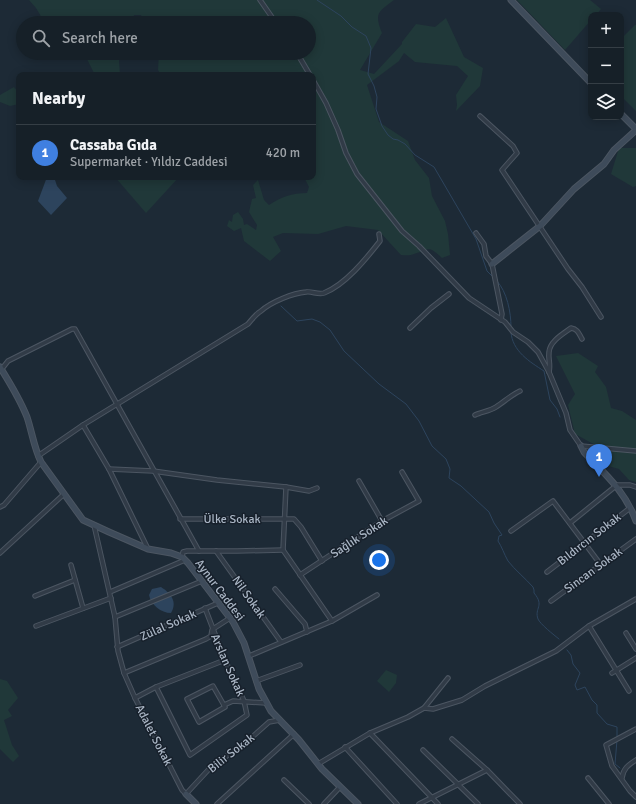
<!DOCTYPE html>
<html lang="en">
<head>
<meta charset="utf-8">
<style>
	:root { --surface:#162028; --page:#1f2830; --text:#f1f3f6; --muted:#9ea3a8; --line:#353e45; --accent:#0f766e }
	body { margin:0; font-family:Signika,sans-serif; background:var(--page); color:var(--text) }
	.controls { position:absolute; right:12px; top:12px; display:grid; overflow:hidden; border-radius:8px; box-shadow:0 2px 10px #0003 }
	.controls button { width:36px; height:36px; display:grid; place-items:center; padding:0; border:0; border-bottom:1px solid var(--line); background:var(--surface); color:var(--text); font:20px sans-serif }
	.you { position:absolute; left:379px; top:560px; width:14px; height:14px; margin:-10px; border:3px solid #fff; border-radius:50%; background:#1a73e8; box-shadow:0 0 0 6px #1a73e833 }
	.badge { display:grid; place-items:center; width:26px; height:26px; border-radius:50%; background:var(--accent); color:#fff; font-size:13px; font-weight:700 }
	.pin { position:absolute; translate:-50% -33px; filter:drop-shadow(0 1px 2px #0008) }
	.pin::after { content:''; position:absolute; top:21px; width:14px; height:12px; background:inherit; clip-path:polygon(0 0,100% 0,50% 100%) }
	.list { margin:0; padding:0; list-style:none }
	h2 { display:flex; justify-content:space-between; align-items:center; height:52px; margin:0; padding:0 16px; font-size:17px }
	h2 small { font-size:13px; font-weight:400; color:var(--muted) }
	.list li { display:grid; grid-template-columns:26px 1fr auto; gap:12px; align-items:center; box-sizing:border-box; height:56px; padding:0 16px; border-top:1px solid var(--line) }
	.list b { display:block; font-size:15px; white-space:nowrap }
	.list p { margin:0; font-size:13px; white-space:nowrap; color:var(--muted) }
	.list em { font-size:13px; font-style:normal; color:var(--muted) }
	.icon { flex:none; width:22px; height:22px; fill:none; stroke:currentColor; stroke-width:2; stroke-linecap:round; stroke-linejoin:round }
	.map { position:relative; flex:none; width:636px; height:804px; overflow:hidden }
	.search { position:absolute; background:var(--surface); box-shadow:0 2px 10px #0003; left:16px; top:16px; width:300px; height:44px; display:flex; align-items:center; gap:10px; box-sizing:border-box; padding:0 14px; border-radius:22px; color:var(--muted); font-size:15px }
	.panel { position:absolute; background:var(--surface); box-shadow:0 2px 10px #0003; left:16px; top:72px; width:300px; height:108px; border-radius:8px }
	.map>svg:first-child { display:block }
	.green { fill:#203839 }
	.water { fill:#2d445d }
	.lines { fill:none; stroke-linecap:round; stroke-linejoin:round }
	.stream { stroke:#2d445d; stroke-width:1 }
	.street-casing { stroke:#4c5662; stroke-width:5.5 }
	.secondary-casing { stroke:#4c5662; stroke-width:7 }
	.street { stroke:#313b47; stroke-width:3.5 }
	.secondary { stroke:#3e4b5a; stroke-width:5 }
	.labels { text-anchor:middle; stroke-width:3; stroke-linejoin:round; paint-order:stroke }
	.street-label { font-size:12px; fill:#aab6c5; stroke:#17202b }
</style>
</head>
<body>
<div class="map">
<svg width="636" height="804" viewBox="0 0 636 804">
	<rect width="100%" height="100%" fill="#1d2a36"/>
	<g class="green">
		<path d="M29 0H394C378 12 374 13 382 33L360 70 374 74 402 44V42L416 24 435 27 446 18 464 57 483 68 480 86 456 111 457 105 456 95 468 76 457 66 415 62 404 53 399 61 367 85 379 122 408 141 415 160 429 178 432 196 445 221 448 234 450 255 442 258C428 245 430 249 414 254 410 256 405 255 401 255L378 230 346 226 318 234 283 233 273 237 281 251 270 261 244 241 241 228 234 231 227 226 229 220 232 222 233 215 238 212 243 219 244 225 247 224 256 230 257 225 249 212 252 199 256 198 253 185 258 180 264 200 269 205C281 197 292 193 307 193L309 187 304 177H313V75H161L158 70 159 53H309V23H144L141 15H134L132 23H45L36 8Z"/>
		<path d="M517 0H590L601 9 596 15H591V20L565 50Z"/>
		<path d="M635 25H636V111L621 96V39Z"/>
		<path d="M84 53H122L119 61 120 75H95Z"/>
		<path d="M14 87 19 93V104L10 106 0 102V95Z"/>
		<path d="M619 148H636V186L633 187 611 174Z"/>
		<path d="M115 177H179L146 213Z"/>
		<path d="M578 353 598 366 595 372 606 387 611 408 622 411 636 420V482L629 480 619 469 601 464 595 453 599 447 575 434 568 405 575 394 556 356Z"/>
		<path d="M386 670 397 675 396 683 389 692 377 681Z"/>
		<path d="M0 679 7 681 18 698 8 710 12 716 4 720 12 745 19 756 13 762 0 749Z"/>
	</g>
	<g class="water">
		<path d="M47 177H54L57 186 67 198 51 215 38 201Z"/>
		<path d="M161 587C170 593 178 601 171 613 161 613 151 605 149 595L152 589Z"/>
	</g>
	<g class="lines">
		<g class="stream">
			<path d="M317 0 341 16 352 27 366 36 371 48 368 74 374 86 377 97 376 109 382 126 388 135 393 139 398 140 405 144 415 155 434 167 476 239 487 271 493 277"/>
			<path d="M497 281C507 292 511 312 511 327"/>
			<path d="M281 306 297 321 312 319 320 322 330 330 344 351 379 384 406 404 419 421 432 446 446 459 450 469 449 478 461 486 489 512 494 523 502 535 499 536 498 541C502 547 504 554 508 561 515 570 525 578 533 587L534 590V593C545 606 534 608 538 619 540 624 554 635 559 639"/>
			<path d="M511 332C512 351 530 362 544 371L550 400 557 409 560 417"/>
			<path d="M567 650 571 655 573 664 580 673 575 685 577 690 585 687 592 700 597 705V713L607 724 617 727V736"/>
			<path d="M617 740 615 764 620 768"/>
		</g>
		<g class="street-casing">
			<g id="street">
				<path d="M260 0 276 23"/>
				<path d="M297 53 310 75"/>
				<path d="M313 80 326 103 338 130 346 153 357 174 402 231 419 246 469 298 505 322 513 332 528 342 538 352 549 372 566 413 570 430 581 446 636 451"/>
				<path d="M480 116 513 146 517 153 502 170 568 269 582 287 601 317"/>
				<path d="M476 233 484 244 486 256 492 264 502 314 501 320"/>
				<path d="M410 328 431 308 449 294"/>
				<path d="M1 370 8 361 72 329H75L199 551"/>
				<path d="M549 372C551 365 548 359 549 352 550 341 563 334 571 328 578 329 579 334 582 339"/>
				<path d="M475 415C481 412 490 411 496 407 504 402 511 395 520 391"/>
				<path d="M83 425 109 469 148 549"/>
				<path d="M38 456 83 425 248 324C252 319 256 314 261 311 271 302 293 293 306 292 312 291 318 295 324 293 345 285 366 259 380 241L379 234"/>
				<path d="M109 469 153 471 217 480 286 487 309 491 317 488"/>
				<path d="M359 481 382 521"/>
				<path d="M286 487 283 550 332 621"/>
				<path d="M0 507 4 505 41 462"/>
				<path d="M180 519H294L301 527 322 561"/>
				<path d="M570 523 617 485H630L636 487"/>
				<path d="M94 525 115 617 118 651 124 673 135 698 182 790 186 794 210 768 250 739 269 722 280 720"/>
				<path d="M511 531 553 501 601 565"/>
				<path d="M216 551 281 642"/>
				<path d="M0 553 64 494"/>
				<path d="M182 557 183 552 187 551H237L283 550"/>
				<path d="M71 565 83 608"/>
				<path d="M547 572 630 508"/>
				<path d="M300 575 382 521 419 501 402 472"/>
				<path d="M275 589 305 624 307 632"/>
				<path d="M110 592 185 560"/>
				<path d="M35 596 75 580"/>
				<path d="M551 601 636 539"/>
				<path d="M205 608 225 660 244 701 247 715 190 755 156 687 225 660"/>
				<path d="M115 617 202 581"/>
				<path d="M36 626 111 598"/>
				<path d="M589 626 629 691"/>
				<path d="M213 629 230 618"/>
				<path d="M626 633 636 649"/>
				<path d="M117 647 218 603"/>
				<path d="M249 656 332 621 377 595"/>
				<path d="M124 673 206 639 211 636 212 630"/>
				<path d="M612 673 636 658"/>
				<path d="M256 681 300 665"/>
				<path d="M213 686 225 707 199 722 187 699Z"/>
				<path d="M135 698 156 687"/>
				<path d="M224 705 233 701 266 703"/>
				<path d="M424 708 433 709 462 700 485 686 556 651 589 626 636 599"/>
				<path d="M636 729 606 745 612 766 630 791 636 797"/>
				<path d="M370 733 438 804"/>
				<path d="M452 739 487 770 520 804"/>
				<path d="M345 747 397 804"/>
				<path d="M423 750 478 804"/>
				<path d="M318 764 370 733 408 717 424 708 448 678"/>
				<path d="M588 778 609 804"/>
				<path d="M622 778C623 769 628 765 636 760"/>
				<path d="M284 780 309 804"/>
				<path d="M217 804 294 734"/>
				<path d="M324 804 340 787"/>
				<path d="M419 804 487 770"/>
			</g>
		</g>
		<g class="secondary-casing">
			<g id="secondary">
				<path d="M511 0 591 83"/>
				<path d="M621 114 636 129"/>
				<path d="M492 264 540 226 574 189 604 164 614 150 636 130"/>
				<path d="M0 367C10 383 20 399 27 417 32 432 34 448 41 462L83 520 109 532 148 549 171 553 182 557 188 563 233 622 244 643 259 689 271 711 299 740 322 769 358 804"/>
				<path d="M581 446 584 452C606 475 625 491 636 521"/>
				<path d="M186 794 196 804"/>
			</g>
		</g>
		<use href="#street" class="street"/>
		<use href="#secondary" class="secondary"/>
	</g>
	<g class="labels">
		<g class="street-label">
			<text x="232" y="523">Ülke Sokak</text>
			<text transform="translate(359 537) rotate(-33)" y="4">Sağlık Sokak</text>
			<text transform="translate(589 539) rotate(-38)" y="4">Bıldırcın Sokak</text>
			<text transform="translate(593 570) rotate(-36)" y="4">Sincan Sokak</text>
			<text transform="translate(220 590) rotate(53)" y="4">Aynur Caddesi</text>
			<text transform="translate(249 597) rotate(55)" y="4">Nil Sokak</text>
			<text transform="translate(168 625) rotate(-24)" y="4">Zülal Sokak</text>
			<text transform="translate(228 665) rotate(66)" y="4">Arslan Sokak</text>
			<text transform="translate(154 735) rotate(63)" y="4">Adalet Sokak</text>
			<text transform="translate(231 753) rotate(-38)" y="4">Bilir Sokak</text>
		</g>
	</g>
</svg>
<div class="controls">
<button>+</button>
<button>−</button>
<button><svg class="icon" aria-label="layers" viewBox="0 0 24 24"><path d="M12 4l9 5-9 5-9-5zM3 14l9 5 9-5"/></svg></button>
</div>
<div class="you"></div>
<div class="pin badge" style="left:599px;top:477px;background:#3f7fe0">1</div>
<div class="search"><svg class="icon" aria-label="search" viewBox="0 0 24 24"><circle cx="10" cy="10" r="6"/><path d="M15 15l6 6"/></svg>Search here</div>
<section class="panel">
<h2>Nearby<small></small></h2>
<ul class="list">
<li><span class="badge" style="background:#3f7fe0">1</span><div><b>Cassaba Gıda</b><p>Supermarket · Yıldız Caddesi</p></div><em>420 m</em></li>
</ul>
</section>
</div>
</body>
</html>
